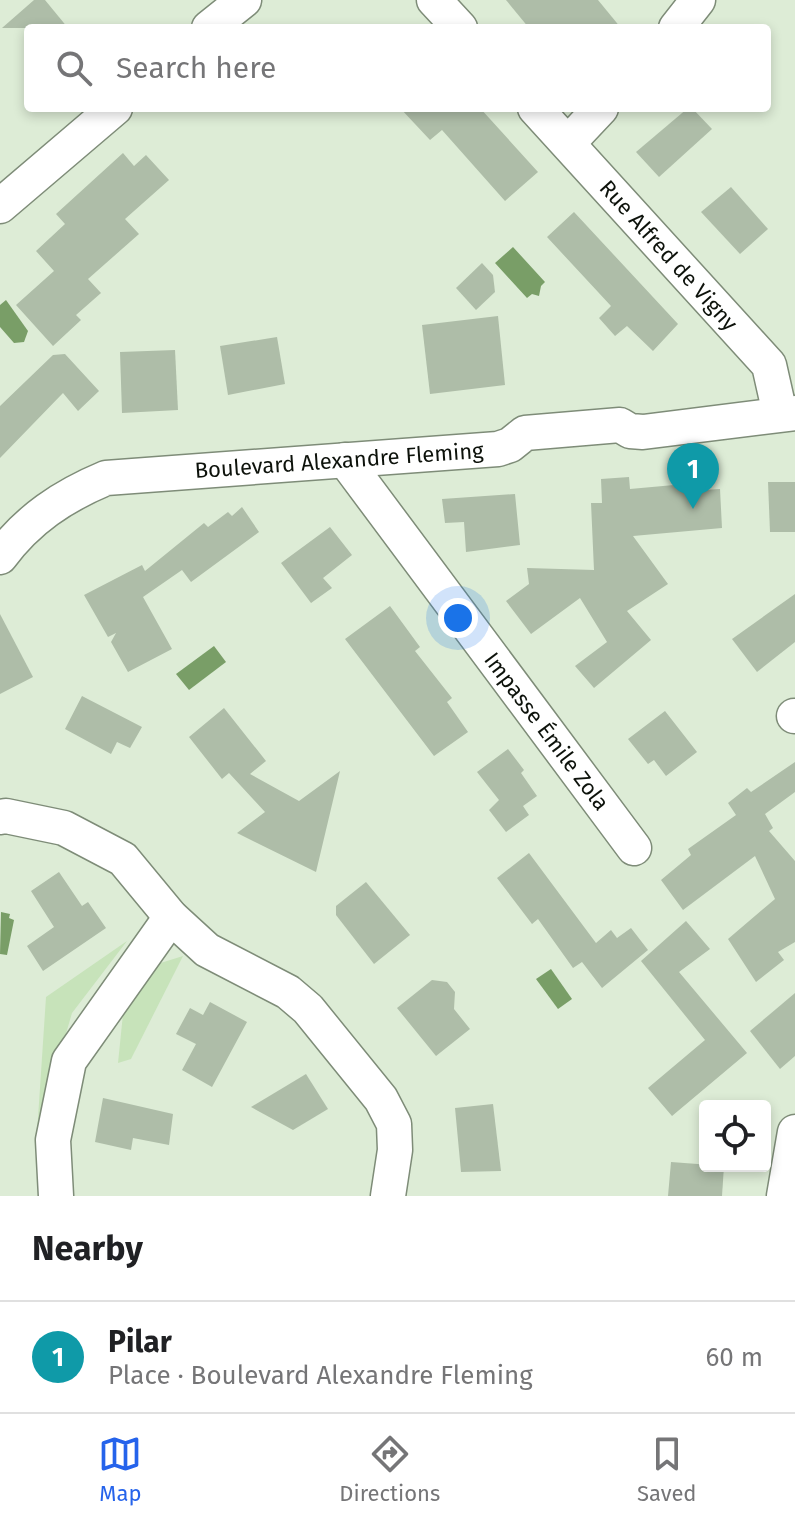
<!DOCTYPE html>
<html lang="en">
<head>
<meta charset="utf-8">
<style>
	:root { --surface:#fff; --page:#f6f6f6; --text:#202124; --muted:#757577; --line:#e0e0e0; --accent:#2563eb }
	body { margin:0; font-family:"Fira Sans",sans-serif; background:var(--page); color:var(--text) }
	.controls { position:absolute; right:24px; bottom:24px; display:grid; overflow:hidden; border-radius:8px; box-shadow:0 4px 12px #0003 }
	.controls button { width:72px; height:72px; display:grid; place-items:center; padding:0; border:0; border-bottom:2px solid var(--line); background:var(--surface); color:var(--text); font:40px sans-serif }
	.you { position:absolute; left:458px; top:618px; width:28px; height:28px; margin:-20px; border:6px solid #fff; border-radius:50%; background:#1a73e8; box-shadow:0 0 0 12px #1a73e833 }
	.badge { display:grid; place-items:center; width:52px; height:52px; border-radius:50%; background:var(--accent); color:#fff; font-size:26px; font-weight:700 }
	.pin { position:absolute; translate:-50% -66px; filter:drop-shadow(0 2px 4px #0008) }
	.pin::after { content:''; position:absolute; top:42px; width:28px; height:24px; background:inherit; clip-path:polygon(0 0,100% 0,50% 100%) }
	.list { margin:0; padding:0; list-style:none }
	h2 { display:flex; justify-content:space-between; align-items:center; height:104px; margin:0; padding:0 32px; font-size:34px }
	h2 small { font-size:26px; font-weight:400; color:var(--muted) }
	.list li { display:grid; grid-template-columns:52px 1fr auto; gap:24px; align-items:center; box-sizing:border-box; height:112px; padding:0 32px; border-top:2px solid var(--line) }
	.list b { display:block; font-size:30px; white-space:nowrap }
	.list p { margin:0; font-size:26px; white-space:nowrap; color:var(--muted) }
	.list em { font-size:26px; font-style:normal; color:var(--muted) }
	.icon { flex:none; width:44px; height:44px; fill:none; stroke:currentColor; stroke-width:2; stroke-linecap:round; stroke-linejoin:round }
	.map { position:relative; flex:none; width:795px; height:1196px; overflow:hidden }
	.search { position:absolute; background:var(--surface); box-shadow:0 4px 12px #0003; left:24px; right:24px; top:24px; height:88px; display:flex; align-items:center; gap:20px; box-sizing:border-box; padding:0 28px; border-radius:8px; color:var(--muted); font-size:30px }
	.sheet { height:216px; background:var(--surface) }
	nav { display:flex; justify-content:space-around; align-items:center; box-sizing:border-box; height:112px; border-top:2px solid var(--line); background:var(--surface); font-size:22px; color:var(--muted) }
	nav a { display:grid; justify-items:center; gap:4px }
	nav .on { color:var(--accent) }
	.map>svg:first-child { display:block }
	.green { fill:#c7e3ba }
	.water { fill:#799e67 }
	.building { fill:#aebda8 }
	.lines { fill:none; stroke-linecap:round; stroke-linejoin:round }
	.minor-casing { stroke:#7e8c78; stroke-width:37 }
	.minor { stroke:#fff; stroke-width:34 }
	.labels { text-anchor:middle; stroke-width:6; stroke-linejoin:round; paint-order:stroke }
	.street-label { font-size:22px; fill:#0d120b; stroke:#fff }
</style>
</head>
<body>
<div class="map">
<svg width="795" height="1196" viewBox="0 0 795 1196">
	<rect width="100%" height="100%" fill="#ddecd6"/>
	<g class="green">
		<path d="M127 941 72 1013 37 1133 46 997Z"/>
		<path d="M183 956 131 1059 118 1063 123 1014 151 966Z"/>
	</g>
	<g class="water">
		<path d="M513 247 545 282 541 286 539 296 532 294 527 298 495 263Z"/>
		<path d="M6 300 28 331 24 342 14 343 0 327V305Z"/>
		<path d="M214 646 226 662 189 690 176 674Z"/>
		<path d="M1 912 10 914 9 918 14 920 7 955 0 954Z"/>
		<path d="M551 969 572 999 558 1009 536 979Z"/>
	</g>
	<g class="building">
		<path d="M34 0H45L68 28H2Z"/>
		<path d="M506 0H598L621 28H529Z"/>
		<path d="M400 108H480L538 172 505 201 442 130 430 140Z"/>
		<path d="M688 108H692L712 129 659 177 636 152Z"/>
		<path d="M123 153 134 166 146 155 169 180 125 219 139 234 88 279 101 293 76 315 81 320 53 346 16 305 54 271 36 251 65 224 56 214Z"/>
		<path d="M731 187 768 229 740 254 701 212Z"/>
		<path d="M574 212 678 324 653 351 627 326 615 336 599 318 611 306 547 237Z"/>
		<path d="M482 263 493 275 495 292 476 310 456 288Z"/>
		<path d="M498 316 505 385 430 394 422 325Z"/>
		<path d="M277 337 285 384 228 395 220 346Z"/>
		<path d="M175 350 178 410 122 413 120 352Z"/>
		<path d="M65 354 99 391 78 411 63 393 0 458V406L53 355Z"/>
		<path d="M629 477 630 489 685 484 687 491 720 489 722 528 633 536 668 584 627 611 651 640 594 688 575 666 607 642 580 598 531 634 506 601 529 584 527 568 594 570 591 503H602L601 479Z"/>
		<path d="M768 482H795V532H770Z"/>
		<path d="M515 494 520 545 466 552 464 522 445 523 442 499Z"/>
		<path d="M242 507 259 532 191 582 182 570 143 597 172 649 128 672 111 642 116 633 108 637 84 595 142 565 145 571 204 523 208 527 228 512 232 516Z"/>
		<path d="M330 527 352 555 323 578 332 588 311 603 281 563Z"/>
		<path d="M795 594V642L757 672 732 639Z"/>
		<path d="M390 606 420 647 415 651 452 698 447 702 468 732 434 756 345 639Z"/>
		<path d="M0 614 33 677 0 694Z"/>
		<path d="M82 696 142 727 130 748 117 742 111 754 65 729Z"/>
		<path d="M224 708 266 761 250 774 299 801 340 771 316 872 237 833 265 812 229 773 222 779 189 737Z"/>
		<path d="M665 711 697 752 666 776 654 760 648 764 628 739Z"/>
		<path d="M508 749 524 770 521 773 537 796 523 806 529 815 506 832 489 810 499 800 477 772Z"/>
		<path d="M795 762V792L765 814 773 828 769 831 795 861V942L778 952 784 960 756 982 728 939 775 899 755 856 683 910 661 880 691 855 688 849 736 815 728 803 747 788 751 792Z"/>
		<path d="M529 853 596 943 611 930 617 938 631 928 648 950 602 988 582 962 573 968 538 919 532 924 497 878Z"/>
		<path d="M59 872 82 906 88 902 106 928 43 971 27 946 54 927 31 891Z"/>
		<path d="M366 882 410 935 374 964 336 915V906Z"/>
		<path d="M686 921 710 949 679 972 747 1053 672 1116 648 1088 705 1040 641 961Z"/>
		<path d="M432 980 447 982 455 992 454 1009 470 1029 436 1056 397 1008Z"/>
		<path d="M795 993V1056L780 1069 750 1031Z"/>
		<path d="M210 1002 247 1022 212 1087 182 1070 196 1044 176 1034 190 1008 203 1015Z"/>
		<path d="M306 1074 328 1109 293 1130 251 1107Z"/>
		<path d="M103 1098 173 1114 169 1145 133 1138 131 1150 95 1142Z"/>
		<path d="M493 1104 501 1171 461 1172 455 1108Z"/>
		<path d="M671 1162 724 1166 722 1196H668Z"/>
	</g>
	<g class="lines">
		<g class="minor-casing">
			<g id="minor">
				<path d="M434 0 460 28"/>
				<path d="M209 28 244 0"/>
				<path d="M676 28 698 0"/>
				<path d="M535 108 769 365 780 414"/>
				<path d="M568 143 601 108"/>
				<path d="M0 206 115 108"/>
				<path d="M345 460 634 848"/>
				<path d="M0 557C28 519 63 496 106 478L498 449 510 445 525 433 620 425 630 431 643 432 795 413"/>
				<path d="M794 716H795"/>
				<path d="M0 817 6 816 64 828 123 859 171 917 207 950 288 992 308 1009 381 1099 394 1124 395 1150 388 1196"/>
				<path d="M56 1196 53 1140 69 1061 171 917"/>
				<path d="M784 1196 795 1132"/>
			</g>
		</g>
		<use href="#minor" class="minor"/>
	</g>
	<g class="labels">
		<g class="street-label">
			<text transform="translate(669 255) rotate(48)" y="8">Rue Alfred de Vigny</text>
			<text transform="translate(339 460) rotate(-4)" y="8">Boulevard Alexandre Fleming</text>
			<text transform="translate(547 731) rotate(53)" y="8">Impasse Émile Zola</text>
		</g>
	</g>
</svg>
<div class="controls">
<button><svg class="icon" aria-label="locate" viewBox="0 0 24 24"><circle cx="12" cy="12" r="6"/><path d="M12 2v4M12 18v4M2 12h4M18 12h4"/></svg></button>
</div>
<div class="you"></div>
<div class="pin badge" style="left:693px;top:509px;background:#0f9aa8">1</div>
<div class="search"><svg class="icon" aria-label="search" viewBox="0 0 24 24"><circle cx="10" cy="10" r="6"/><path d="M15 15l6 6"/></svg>Search here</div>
</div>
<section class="sheet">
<h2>Nearby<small></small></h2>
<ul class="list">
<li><span class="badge" style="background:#0f9aa8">1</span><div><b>Pilar</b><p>Place · Boulevard Alexandre Fleming</p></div><em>60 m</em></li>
</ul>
</section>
<nav>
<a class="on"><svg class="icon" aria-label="map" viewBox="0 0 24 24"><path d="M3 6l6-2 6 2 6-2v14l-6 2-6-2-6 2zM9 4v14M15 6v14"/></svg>Map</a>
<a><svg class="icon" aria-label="directions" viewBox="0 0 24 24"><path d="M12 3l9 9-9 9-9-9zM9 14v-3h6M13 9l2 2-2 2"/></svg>Directions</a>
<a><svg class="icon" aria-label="saved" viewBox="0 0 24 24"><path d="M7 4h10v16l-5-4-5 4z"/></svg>Saved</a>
</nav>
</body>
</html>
